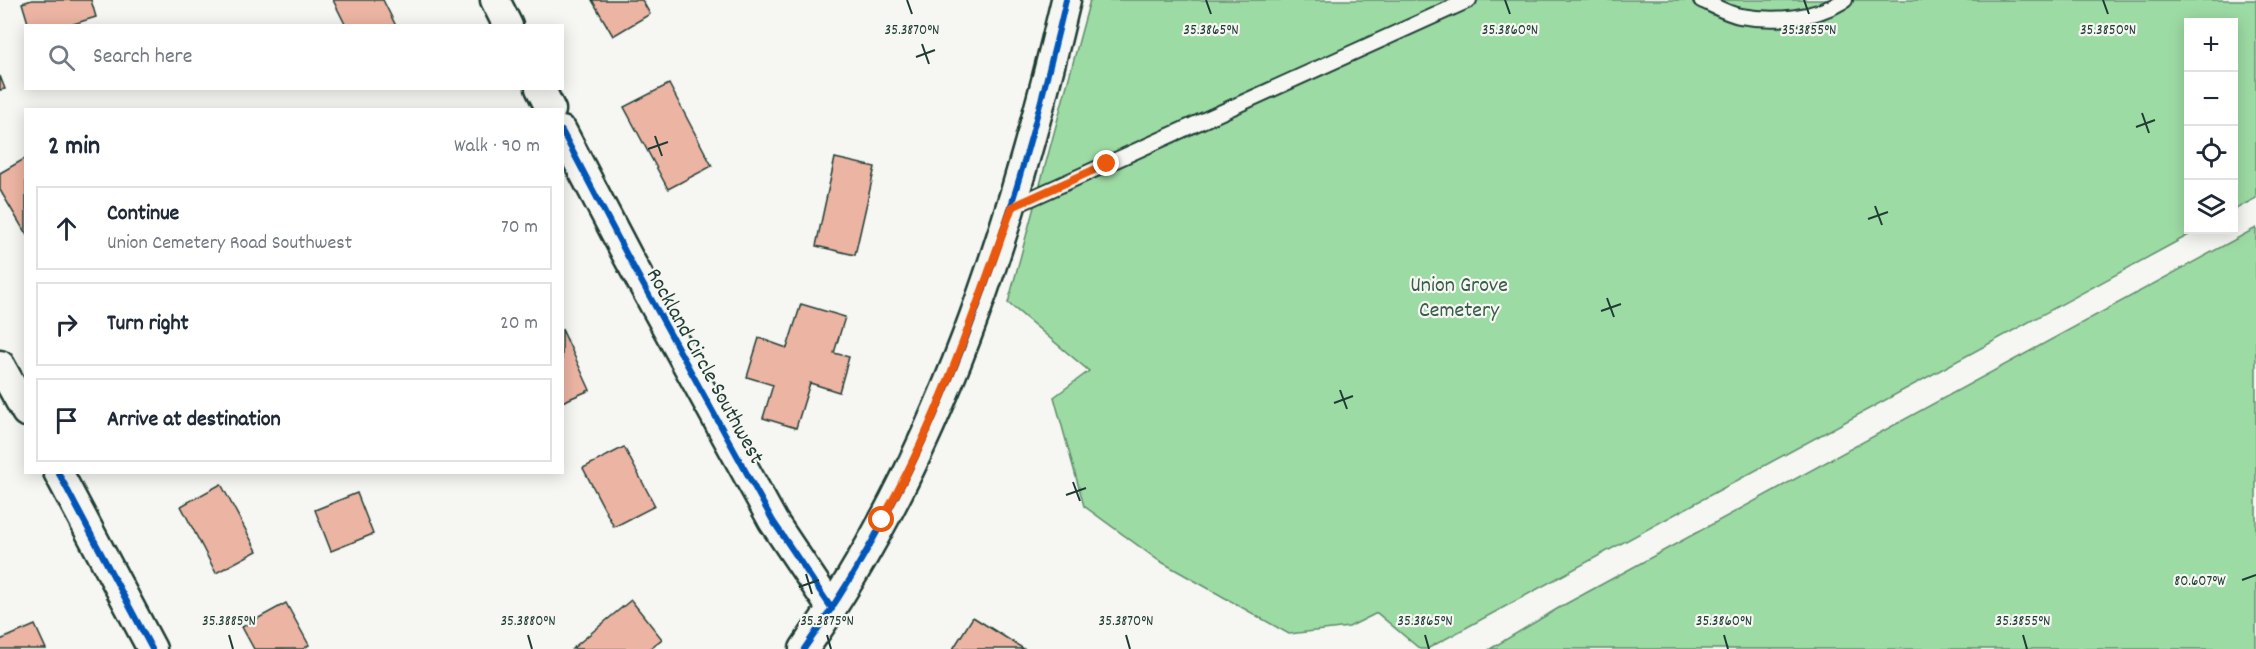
<!DOCTYPE html>
<html lang="en">
<head>
<meta charset="utf-8">
<style>
	:root { --surface:#fff; --page:#f2f2f3; --text:#1f2937; --muted:#747a83; --line:#e0e1e3 }
	body { margin:0; font-family:Dekko,sans-serif; background:var(--page); color:var(--text) }
	.controls { position:absolute; right:18px; top:18px; display:grid; overflow:hidden; border-radius:0px; box-shadow:0 3px 15px #0003 }
	.controls button { width:54px; height:54px; display:grid; place-items:center; padding:0; border:0; border-bottom:2px solid var(--line); background:var(--surface); color:var(--text); font:30px sans-serif }
	.stop { position:absolute; width:18px; height:18px; margin:-14px; border:4px solid #ea580c; border-radius:50%; background:#fff }
	.stop.end { background:#ea580c; border-color:#fff; box-shadow:0 2px 6px #0008 }
	.list { margin:0; padding:0; list-style:none }
	h2 { display:flex; justify-content:space-between; align-items:center; height:78px; margin:0; padding:0 24px; font-size:26px }
	h2 small { font-size:20px; font-weight:400; color:var(--muted) }
	.list li { display:grid; grid-template-columns:39px 1fr auto; gap:18px; align-items:center; box-sizing:border-box; height:84px; margin:0 12px 12px; padding:0 12px; border:2px solid var(--line); border-radius:0px }
	.list b { display:block; font-size:22px; white-space:nowrap }
	.list p { margin:0; font-size:20px; white-space:nowrap; color:var(--muted) }
	.list em { font-size:20px; font-style:normal; color:var(--muted) }
	.icon { flex:none; width:33px; height:33px; fill:none; stroke:currentColor; stroke-width:2; stroke-linecap:round; stroke-linejoin:round }
	.map { position:relative; flex:none; width:2256px; height:649px; overflow:hidden }
	.search { position:absolute; background:var(--surface); box-shadow:0 3px 15px #0003; left:24px; top:24px; width:540px; height:66px; display:flex; align-items:center; gap:15px; box-sizing:border-box; padding:0 21px; border-radius:0px; color:var(--muted); font-size:22px }
	.panel { position:absolute; background:var(--surface); box-shadow:0 3px 15px #0003; left:24px; top:108px; width:540px; height:366px; border-radius:0px }
	.map>svg:first-child { display:block }
	.green { fill:#9ddba4; stroke:#5e8c6c; stroke-width:1.5 }
	.building { fill:#ecb4a3; stroke:#1f3d34; stroke-width:1.5 }
	.lines { fill:none; stroke-linecap:round; stroke-linejoin:round }
	.service-casing { stroke:#1f3d34; stroke-width:18 }
	.minor-casing { stroke:#1f3d34; stroke-width:33 }
	.service { stroke:#f6f6f2; stroke-width:14 }
	.minor { stroke:#f6f6f2; stroke-width:28 }
	.cycleway-casing { stroke:#f6f6f2; stroke-width:10 }
	.cycleway { stroke:#0057b8; stroke-width:6 }
	.route { stroke:#ea580c; stroke-width:8 }
	.ticks { fill:none; stroke:#1f3d34; stroke-width:2 }
	.labels { text-anchor:middle; stroke-width:4.5; stroke-linejoin:round; paint-order:stroke }
	.park-label { font-size:22px; fill:#385d4a; stroke:#f6f6f2 }
	.street-label { font-size:22px; fill:#1f3d34; stroke:#f6f6f2 }
	.ticks-label { font-size:15px; text-anchor:middle; fill:#1f3d34; stroke:#f6f6f2; stroke-width:4.5; stroke-linejoin:round; paint-order:stroke }
</style>
</head>
<body>
<div class="map">
<svg width="2256" height="649" viewBox="0 0 2256 649">
	<rect width="100%" height="100%" fill="#f6f6f2"/>
	<filter id="ink" filterUnits="userSpaceOnUse"><feTurbulence type="fractalNoise" baseFrequency=".0167" numOctaves="2"/><feDisplacementMap in="SourceGraphic" scale="12" xChannelSelector="R" yChannelSelector="G"/><feConvolveMatrix kernelMatrix="1 2 1 2 8 2 1 2 1" color-interpolation-filters="sRGB"/></filter>
	<g filter="url(#ink)">
		<g class="green">
			<path d="M1090 0H2256V198L2234 210V22H2188V230H2198L1427 649H1420L1377 613 1349 627 1289 634 1158 560 1084 506 1054 397 1089 371 1008 303Z"/>
			<path d="M2256 228V649H1490L1562 606Z"/>
		</g>
		<g class="building">
			<path d="M32 0H91L96 17 67 26H29L22 3Z"/>
			<path d="M333 0H383L396 26H346Z"/>
			<path d="M592 0H642L650 14 613 36Z"/>
			<path d="M0 76 5 89 0 90Z"/>
			<path d="M669 84 712 166 668 189 624 107Z"/>
			<path d="M26 158V234L0 190V173Z"/>
			<path d="M835 158 875 167 855 255 816 246Z"/>
			<path d="M801 304 845 317 834 353 849 357 839 392 810 383 796 428 763 418 773 385 747 377 759 338 787 348Z"/>
			<path d="M562 329 590 390 562 402Z"/>
			<path d="M624 447 655 506 614 527 583 468Z"/>
			<path d="M221 484 257 551 216 573 181 506Z"/>
			<path d="M357 493 373 534 331 551 315 510Z"/>
			<path d="M631 600 662 639 649 649H572Z"/>
			<path d="M286 603 309 645 303 649H254L242 627Z"/>
			<path d="M973 617 1024 649H953Z"/>
			<path d="M35 625 46 649H0V640Z"/>
		</g>
		<g class="lines">
			<g class="service-casing">
				<g id="service">
					<path d="M1701 0C1713 5 1727 14 1740 16 1775 22 1814 19 1845 0"/>
					<path d="M1012 207 1469 0"/>
				</g>
			</g>
			<g class="minor-casing">
				<g id="minor">
					<path d="M495 0 508 26"/>
					<path d="M540 88 551 110"/>
					<path d="M562 131 628 257 773 521 832 609"/>
					<path d="M0 365 26 412"/>
					<path d="M58 472 152 649"/>
					<path d="M804 649C940 458 1013 226 1066 0"/>
				</g>
			</g>
			<use href="#service" class="service"/>
			<use href="#minor" class="minor"/>
			<g class="cycleway-casing">
				<g id="cycleway">
					<path d="M562 131 628 257 773 521 832 609"/>
					<path d="M58 472 152 649"/>
					<path d="M804 649C940 458 1013 226 1066 0"/>
				</g>
			</g>
			<use href="#cycleway" class="cycleway"/>
		</g>
	</g>
	<g class="lines" filter="url(#ink)">
		<path class="route" d="M882 520C938 422 974 313 1012 207L1107 164"/>
	</g>
	<path class="ticks" d="M907 0 912 14M1206 0 1211 14M1505 0 1510 14M1804 0 1809 14M2103 0 2108 14M922 44 929 64M916 57 935 50M2142 113 2149 133M2136 127 2155 120M655 136 662 156M648 149 668 142M1875 206 1882 225M1868 219 1888 212M1607 298 1614 317M1601 311 1621 304M1340 390 1347 409M1334 403 1353 396M1073 482 1080 501M1066 495 1086 488M806 574 812 594M2242 580 2256 575M799 587 819 580M229 635 233 649M528 635 532 649M827 635 831 649M1126 635 1130 649M1425 635 1429 649M1724 635 1728 649M2023 635 2027 649"/>
	<g class="labels">
		<g class="park-label">
			<text x="1459" y="291">Union Grove<tspan x="1459" dy="25">Cemetery</tspan></text>
		</g>
		<g class="street-label">
			<text transform="translate(707 365) rotate(61)" y="8">Rockland Circle Southwest</text>
		</g>
	</g>
	<g class="ticks-label">
		<text x="912" y="34">35.3870°N</text>
		<text x="1211" y="34">35.3865°N</text>
		<text x="1510" y="34">35.3860°N</text>
		<text x="1809" y="34">35.3855°N</text>
		<text x="2108" y="34">35.3850°N</text>
		<text x="2200" y="585">80.607°W</text>
		<text x="229" y="625">35.3885°N</text>
		<text x="528" y="625">35.3880°N</text>
		<text x="827" y="625">35.3875°N</text>
		<text x="1126" y="625">35.3870°N</text>
		<text x="1425" y="625">35.3865°N</text>
		<text x="1724" y="625">35.3860°N</text>
		<text x="2023" y="625">35.3855°N</text>
	</g>
</svg>
<div class="controls">
<button>+</button>
<button>−</button>
<button><svg class="icon" aria-label="locate" viewBox="0 0 24 24"><circle cx="12" cy="12" r="6"/><path d="M12 2v4M12 18v4M2 12h4M18 12h4"/></svg></button>
<button><svg class="icon" aria-label="layers" viewBox="0 0 24 24"><path d="M12 4l9 5-9 5-9-5zM3 14l9 5 9-5"/></svg></button>
</div>
<div class="stop" style="left:882px;top:520px"></div>
<div class="stop end" style="left:1107px;top:164px"></div>
<div class="search"><svg class="icon" aria-label="search" viewBox="0 0 24 24"><circle cx="10" cy="10" r="6"/><path d="M15 15l6 6"/></svg>Search here</div>
<section class="panel">
<h2>2 min<small>Walk · 90 m</small></h2>
<ul class="list">
<li><svg class="icon" aria-label="ahead" viewBox="0 0 24 24"><path d="M12 20V5M6 11l6-6 6 6"/></svg><div><b>Continue</b><p>Union Cemetery Road Southwest</p></div><em>70 m</em></li>
<li><svg class="icon" aria-label="right" viewBox="0 0 24 24"><path d="M7 20v-9h11M14 6l5 5-5 5"/></svg><div><b>Turn right</b></div><em>20 m</em></li>
<li><svg class="icon" aria-label="arrive" viewBox="0 0 24 24"><path d="M6 21V4h12l-3 4 3 4H6"/></svg><div><b>Arrive at destination</b></div></li>
</ul>
</section>
</div>
</body>
</html>
